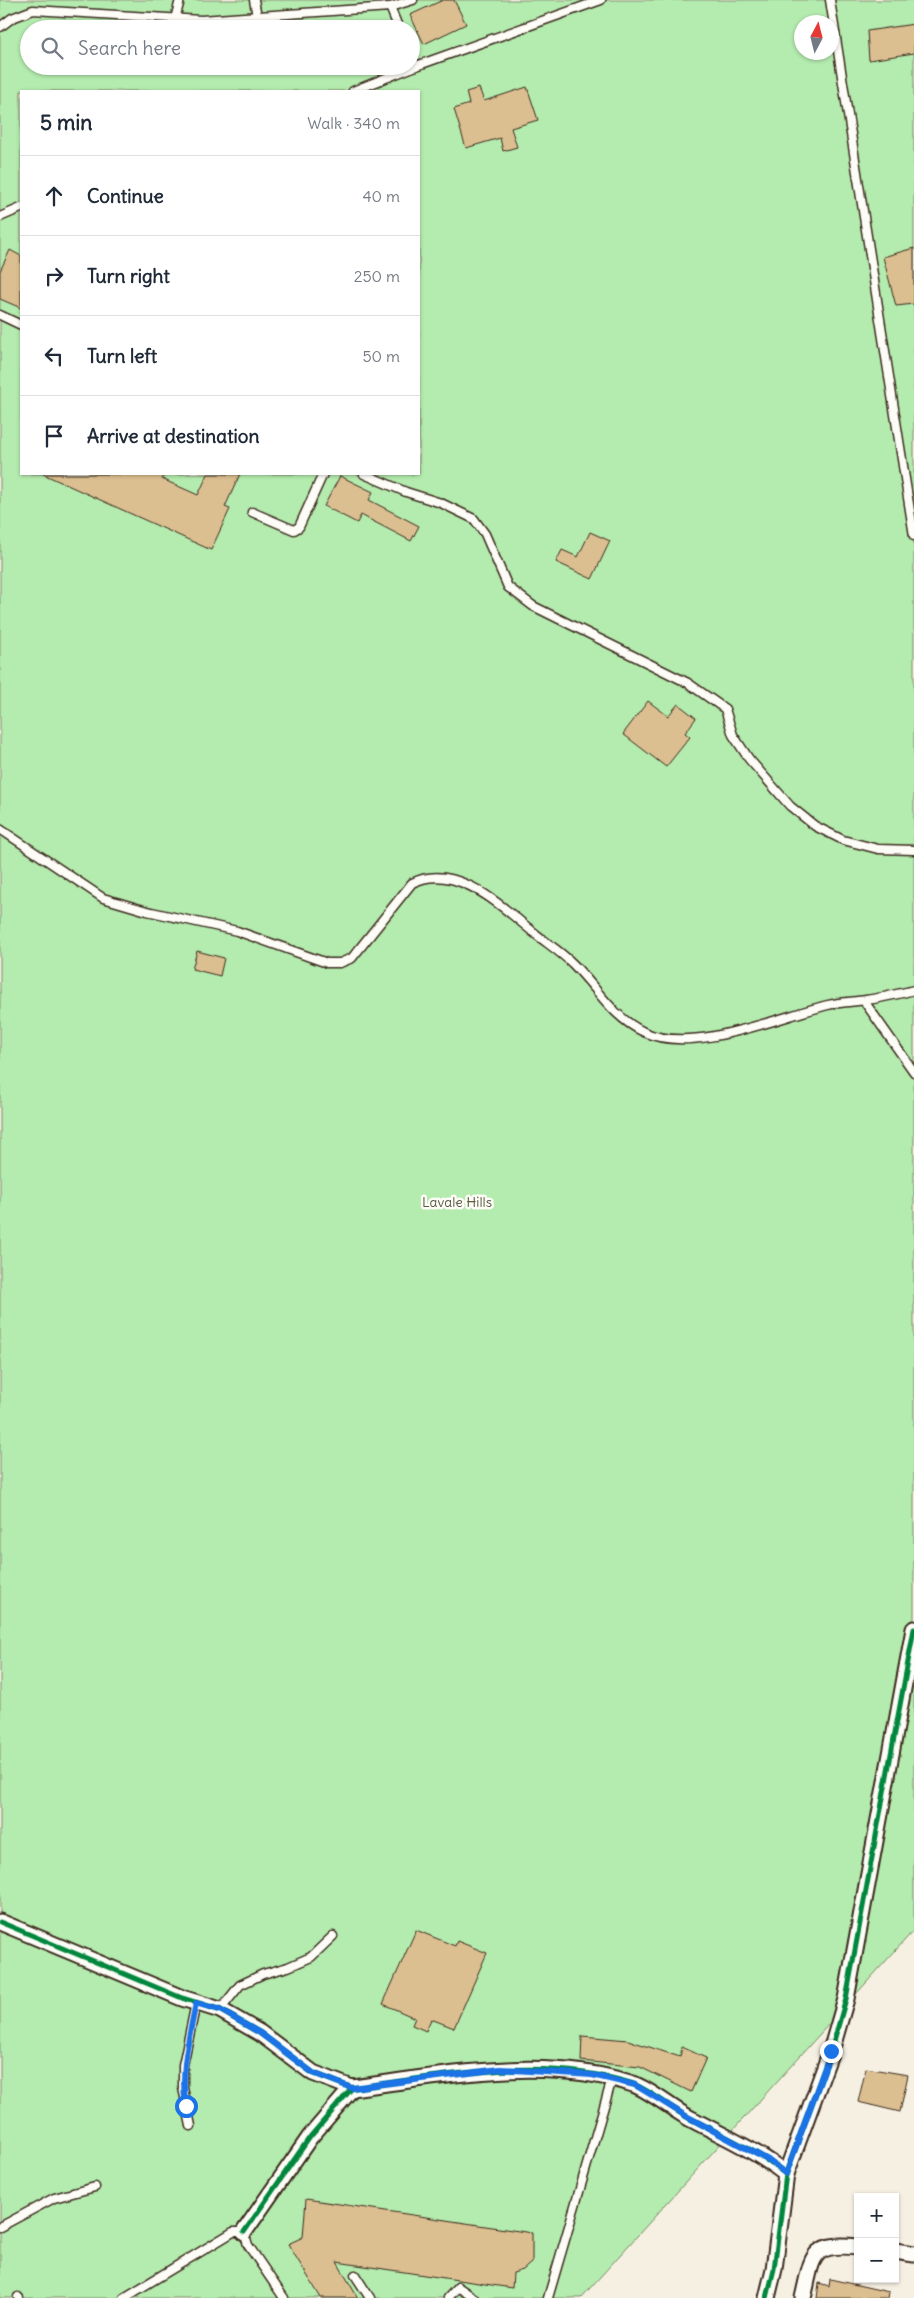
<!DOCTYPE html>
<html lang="en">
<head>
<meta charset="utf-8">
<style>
	:root { --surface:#fff; --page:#f2f2f3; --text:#1f2937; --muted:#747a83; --line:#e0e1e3 }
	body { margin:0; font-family:Delius,sans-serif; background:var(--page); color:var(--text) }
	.controls { position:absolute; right:15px; bottom:15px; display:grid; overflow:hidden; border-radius:0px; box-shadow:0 1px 4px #0004 }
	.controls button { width:45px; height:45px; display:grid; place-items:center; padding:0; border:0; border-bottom:1px solid var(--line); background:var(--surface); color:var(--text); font:25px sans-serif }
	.compass { position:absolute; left:794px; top:15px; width:45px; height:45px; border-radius:50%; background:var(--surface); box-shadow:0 1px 4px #0004; rotate:7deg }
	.stop { position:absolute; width:15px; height:15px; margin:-11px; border:4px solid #1a73e8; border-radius:50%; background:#fff }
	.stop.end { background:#1a73e8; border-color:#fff; box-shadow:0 1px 5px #0008 }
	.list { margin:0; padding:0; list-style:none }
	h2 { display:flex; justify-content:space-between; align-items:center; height:65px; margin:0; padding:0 20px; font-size:21px }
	h2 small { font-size:16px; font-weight:400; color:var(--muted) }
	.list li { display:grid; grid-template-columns:32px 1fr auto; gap:15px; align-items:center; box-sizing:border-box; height:80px; padding:0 20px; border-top:1px solid var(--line) }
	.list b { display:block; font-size:19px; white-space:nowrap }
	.list em { font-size:16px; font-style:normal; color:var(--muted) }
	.icon { flex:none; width:28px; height:28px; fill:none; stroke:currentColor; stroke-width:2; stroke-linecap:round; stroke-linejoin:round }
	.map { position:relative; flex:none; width:914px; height:2298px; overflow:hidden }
	.search { position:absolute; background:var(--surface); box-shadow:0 1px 4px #0004; left:20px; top:20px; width:400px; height:55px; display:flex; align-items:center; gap:12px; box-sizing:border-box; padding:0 18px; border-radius:28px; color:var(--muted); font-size:19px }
	.panel { position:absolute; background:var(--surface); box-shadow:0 1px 4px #0004; left:20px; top:90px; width:400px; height:385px; border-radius:0px }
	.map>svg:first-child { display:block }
	.green { fill:#b4ebae; stroke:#788a66; fill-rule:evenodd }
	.building { fill:#dbbf90; stroke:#3b2a1e }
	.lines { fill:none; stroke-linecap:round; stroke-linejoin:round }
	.service-casing { stroke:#3b2a1e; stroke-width:11 }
	.minor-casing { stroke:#3b2a1e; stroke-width:19 }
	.service { stroke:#fdfcf7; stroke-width:8 }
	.minor { stroke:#fdfcf7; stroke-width:15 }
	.cycleway-casing { stroke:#fdfcf7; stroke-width:8 }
	.cycleway { stroke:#00873e; stroke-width:5 }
	.route { stroke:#1a73e8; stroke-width:6 }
	.labels { text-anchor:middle; stroke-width:5; stroke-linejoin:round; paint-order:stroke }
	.park-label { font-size:14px; fill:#595a42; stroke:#fdfcf7 }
</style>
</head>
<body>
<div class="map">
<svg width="914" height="2298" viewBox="0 0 914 2298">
	<rect width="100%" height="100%" fill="#f6f0e2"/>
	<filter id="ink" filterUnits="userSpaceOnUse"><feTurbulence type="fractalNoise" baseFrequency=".02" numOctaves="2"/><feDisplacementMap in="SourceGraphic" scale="10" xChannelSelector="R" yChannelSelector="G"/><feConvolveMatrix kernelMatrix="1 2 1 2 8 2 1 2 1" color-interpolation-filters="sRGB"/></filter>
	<g filter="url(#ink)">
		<path class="green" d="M0 0H914V1930L581 2298H0ZM802 22H832V52H802ZM29 29H411V66H29ZM21 91H419V474H21Z"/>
		<g class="building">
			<path d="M443 0H454L466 24 424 44 410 15Z"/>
			<path d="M914 24V53L869 60 867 31Z"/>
			<path d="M527 87 538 120 511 128 517 147 503 151 500 138 466 148 454 109 469 104 466 92 479 88 484 101Z"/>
			<path d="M914 248V304L896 306 883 257Z"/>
			<path d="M10 250 21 256V308L0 299V271Z"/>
			<path d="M43 474H165L162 479 198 495 208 474H240L225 507 230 509 211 550Z"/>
			<path d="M340 476 373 492 369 500 419 526 411 541 361 515 357 523 324 506Z"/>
			<path d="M590 532 610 541 592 579 556 562 562 550 578 557Z"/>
			<path d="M648 701 668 716 678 704 696 718 685 733 690 737 666 767 623 734Z"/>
			<path d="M197 951 224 958 220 976 192 969Z"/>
			<path d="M416 1930 455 1946 457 1941 487 1953 454 2028 431 2019 426 2031 412 2025 415 2018 383 2004Z"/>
			<path d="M582 2036 628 2040 680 2057 682 2047 706 2058 691 2092 640 2067 581 2061Z"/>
			<path d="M866 2068 908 2075 900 2112 858 2102Z"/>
			<path d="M306 2199 532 2233V2262L523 2270 513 2273 512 2288 337 2262 358 2298H321L288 2244 303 2237Z"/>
			<path d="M830 2279 889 2292 888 2298H817L819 2283 829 2286Z"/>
		</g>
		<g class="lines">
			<g class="service-casing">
				<g id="service">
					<path d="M254 0 257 16"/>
					<path d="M830 0 914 536"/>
					<path d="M390 7 413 0"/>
					<path d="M175 19 180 0"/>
					<path d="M0 27 12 18 33 10 201 20 390 7 399 29"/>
					<path d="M411 56 416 66"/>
					<path d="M353 91 416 66 601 0"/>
					<path d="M0 217 21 208"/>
					<path d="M0 315 21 325"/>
					<path d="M364 474 406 492 441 503 474 519 485 534 508 587 533 606 688 683 725 709 733 735 749 759 790 806 815 826 843 840 878 849 914 850"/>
					<path d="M252 512 294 530 299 527 323 474"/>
					<path d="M0 829 103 898 147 911 237 931 327 963H340L352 958 412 883C455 861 501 906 532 931 545 942 561 952 573 964 597 988 612 1017 644 1032 692 1055 778 1017 828 1005 840 1002 853 1002 866 1000 882 998 898 994 914 990"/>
					<path d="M864 1001 914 1072"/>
					<path d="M220 2010 240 1985 263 1974 288 1967 311 1957 333 1936"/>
					<path d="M191 2126 183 2088V2065L196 2003"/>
					<path d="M0 2227 54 2198 95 2187"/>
					<path d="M355 2275 370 2298"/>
					<path d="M18 2297 19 2298"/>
					<path d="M124 2298 233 2232H244L248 2245 284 2298"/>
					<path d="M448 2298 458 2287 474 2298"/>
					<path d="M548 2298 612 2079"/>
				</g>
			</g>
			<g class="minor-casing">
				<g id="minor">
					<path d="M0 1922 182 1998 220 2010 260 2033 313 2073 352 2088"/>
					<path d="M786 2174 831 2051 846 1999 914 1629"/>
					<path d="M244 2232 310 2137 352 2088C443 2076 542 2055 633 2084 652 2091 673 2110 691 2119 724 2136 757 2151 786 2174L774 2269 767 2298"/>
					<path d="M895 2251 914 2254"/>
					<path d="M803 2298C813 2257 809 2242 858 2247"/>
				</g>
			</g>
			<use href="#service" class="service"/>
			<use href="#minor" class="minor"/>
			<g class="cycleway-casing">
				<g id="cycleway">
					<path d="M0 1922 182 1998 220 2010 260 2033 313 2073 352 2088"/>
					<path d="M786 2174 831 2051 846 1999 914 1629"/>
					<path d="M244 2232 310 2137 352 2088C443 2076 542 2055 633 2084 652 2091 673 2110 691 2119 724 2136 757 2151 786 2174L774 2269 767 2298"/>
				</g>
			</g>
			<use href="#cycleway" class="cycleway"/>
		</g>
	</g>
	<g class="lines" filter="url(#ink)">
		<path class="route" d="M186 2106C180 2070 189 2038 196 2003L220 2010 260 2033 313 2073 352 2088 500 2069 592 2075 635 2085 686 2116 768 2160 786 2174 831 2051"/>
	</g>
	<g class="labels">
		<g class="park-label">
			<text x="457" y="1207">Lavale Hills</text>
		</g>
	</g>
</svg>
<div class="controls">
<button>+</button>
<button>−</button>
</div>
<svg class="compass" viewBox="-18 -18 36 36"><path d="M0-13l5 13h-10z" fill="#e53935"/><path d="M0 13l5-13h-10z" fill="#747a83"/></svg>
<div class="stop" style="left:186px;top:2106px"></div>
<div class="stop end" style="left:831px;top:2051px"></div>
<div class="search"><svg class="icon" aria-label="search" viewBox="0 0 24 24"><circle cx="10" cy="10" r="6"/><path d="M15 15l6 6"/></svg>Search here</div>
<section class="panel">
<h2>5 min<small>Walk · 340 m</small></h2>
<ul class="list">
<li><svg class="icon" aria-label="ahead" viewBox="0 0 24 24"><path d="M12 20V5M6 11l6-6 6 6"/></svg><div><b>Continue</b></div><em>40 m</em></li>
<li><svg class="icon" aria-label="right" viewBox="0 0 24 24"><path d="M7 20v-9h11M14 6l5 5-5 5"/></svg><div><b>Turn right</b></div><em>250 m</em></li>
<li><svg class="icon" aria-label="left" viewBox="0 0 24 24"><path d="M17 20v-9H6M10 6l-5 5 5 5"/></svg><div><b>Turn left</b></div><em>50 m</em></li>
<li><svg class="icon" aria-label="arrive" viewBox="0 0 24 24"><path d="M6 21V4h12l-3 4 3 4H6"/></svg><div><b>Arrive at destination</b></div></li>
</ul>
</section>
</div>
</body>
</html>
